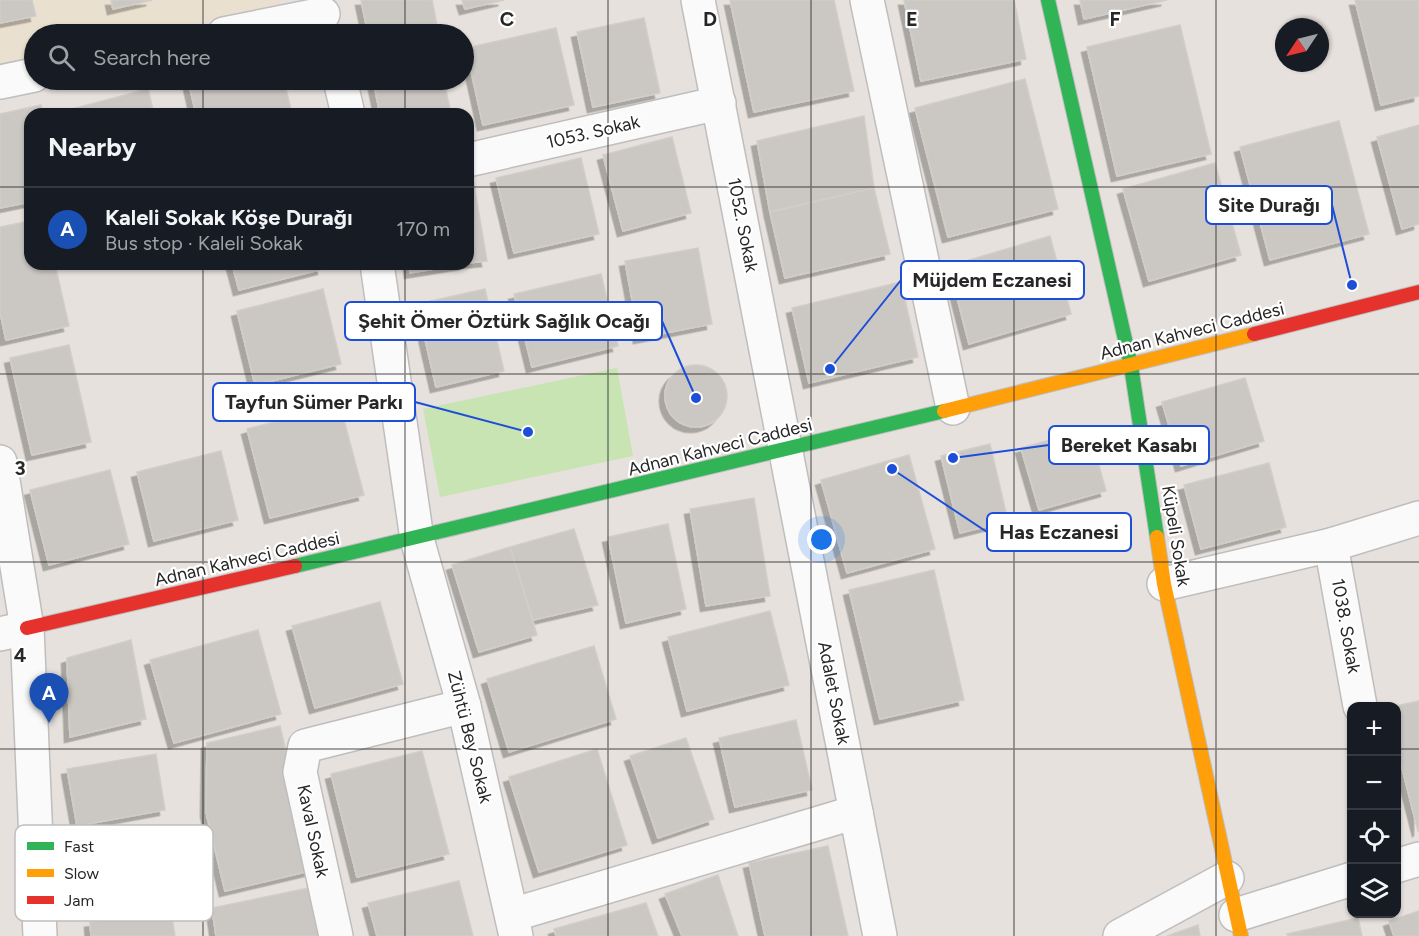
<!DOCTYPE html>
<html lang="en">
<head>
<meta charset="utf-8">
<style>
	:root { --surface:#171b24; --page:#20242c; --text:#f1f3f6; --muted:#9ea1a6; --line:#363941; --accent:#0f766e }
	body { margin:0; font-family:Figtree,sans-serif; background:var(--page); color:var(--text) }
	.controls { position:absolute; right:18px; bottom:18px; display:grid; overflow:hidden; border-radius:12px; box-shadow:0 2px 4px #0004 }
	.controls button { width:54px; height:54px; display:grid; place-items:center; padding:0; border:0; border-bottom:2px solid var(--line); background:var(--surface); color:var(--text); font:30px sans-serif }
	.compass { position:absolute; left:1275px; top:18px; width:54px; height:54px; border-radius:50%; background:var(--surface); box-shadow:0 2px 4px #0004; rotate:235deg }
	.you { position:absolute; left:822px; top:540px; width:21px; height:21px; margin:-15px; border:4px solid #fff; border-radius:50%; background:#1a73e8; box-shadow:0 0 0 9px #1a73e833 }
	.badge { display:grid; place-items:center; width:39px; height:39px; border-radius:50%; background:var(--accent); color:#fff; font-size:20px; font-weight:700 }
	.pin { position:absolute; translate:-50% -50px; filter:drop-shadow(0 2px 3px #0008) }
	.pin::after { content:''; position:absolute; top:32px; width:21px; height:18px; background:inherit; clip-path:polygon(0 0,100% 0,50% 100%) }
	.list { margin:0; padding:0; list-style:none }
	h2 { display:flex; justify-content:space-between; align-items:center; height:78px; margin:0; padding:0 24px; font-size:26px }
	h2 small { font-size:20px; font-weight:400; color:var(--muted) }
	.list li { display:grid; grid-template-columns:39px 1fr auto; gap:18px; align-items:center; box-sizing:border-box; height:84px; padding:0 24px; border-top:2px solid var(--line) }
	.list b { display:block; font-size:22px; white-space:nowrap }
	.list p { margin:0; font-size:20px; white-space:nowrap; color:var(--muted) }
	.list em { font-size:20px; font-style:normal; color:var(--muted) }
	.icon { flex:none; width:33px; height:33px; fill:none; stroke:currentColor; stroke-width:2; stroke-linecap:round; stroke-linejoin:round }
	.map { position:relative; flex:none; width:1419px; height:936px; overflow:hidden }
	.search { position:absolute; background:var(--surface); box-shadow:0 2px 4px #0004; left:24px; top:24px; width:450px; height:66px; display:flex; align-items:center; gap:15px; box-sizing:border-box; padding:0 21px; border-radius:33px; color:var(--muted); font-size:22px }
	.panel { position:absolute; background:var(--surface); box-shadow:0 2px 4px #0004; left:24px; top:108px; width:450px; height:162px; border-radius:18px }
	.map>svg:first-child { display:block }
	.education { fill:#eae0cf }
	.green { fill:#c7e4b2 }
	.building { fill:#cbc7c3; stroke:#d1cdc8; stroke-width:1.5; filter:url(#shadow) }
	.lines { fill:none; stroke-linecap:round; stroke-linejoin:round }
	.street-casing { stroke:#bfbdbe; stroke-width:36 }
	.fast-casing { stroke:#bfbdbe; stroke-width:16 }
	.slow-casing { stroke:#bfbdbe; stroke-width:16 }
	.jam-casing { stroke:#bfbdbe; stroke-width:16 }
	.street { stroke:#fbfafa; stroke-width:33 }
	.fast { stroke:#30b455; stroke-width:14 }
	.slow { stroke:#ff9f0a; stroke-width:14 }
	.jam { stroke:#e5322d; stroke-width:14 }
	.grid { fill:none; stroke:#272727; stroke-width:1.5; stroke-opacity:0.55 }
	.labels { text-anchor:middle; stroke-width:4.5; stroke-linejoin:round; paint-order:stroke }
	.street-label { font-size:18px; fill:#272727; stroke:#fff }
	.key { fill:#fff; stroke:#bebebe; stroke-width:1.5 }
	.key-label { font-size:16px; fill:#272727 }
	.grid-label { font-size:20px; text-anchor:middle; font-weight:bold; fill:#272727; stroke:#fff; stroke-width:4.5; stroke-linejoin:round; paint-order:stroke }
	.leader { fill:none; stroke:#1d4ed8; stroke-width:2 }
	.callout-dot { fill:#1d4ed8; stroke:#fff; stroke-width:2 }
	.callout { fill:#fff; stroke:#1d4ed8; stroke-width:2 }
	.callout-label { font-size:20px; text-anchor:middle; font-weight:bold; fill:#272727 }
</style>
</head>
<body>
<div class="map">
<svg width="1419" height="936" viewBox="0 0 1419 936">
	<defs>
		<filter id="shadow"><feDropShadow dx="-5.5" dy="5.5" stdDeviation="0" flood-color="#0004"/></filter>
	</defs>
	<rect width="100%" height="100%" fill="#e6e1dc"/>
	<path class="education" d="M0 0H280L281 6 145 34H34V58L0 65Z"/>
	<path class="green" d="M617 368 633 456 440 497 423 409Z"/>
	<g class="building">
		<path d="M0 0H32L36 16 0 23Z"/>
		<path d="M111 0H152L113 9Z"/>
		<path d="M361 0H432L437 25 393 34H368Z"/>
		<path d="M462 0H504L465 9Z"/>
		<path d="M730 0H834L854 91 754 112Z"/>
		<path d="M904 0H1014L1026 59 921 81Z"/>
		<path d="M1080 0H1167L1084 19Z"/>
		<path d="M1355 0H1419V96L1381 105Z"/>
		<path d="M644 18 660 93 593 107 577 32Z"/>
		<path d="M1180 25 1211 154 1117 176 1087 47Z"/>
		<path d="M556 28 574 105 483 125 466 48Z"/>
		<path d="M1025 79 1058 209 948 237 915 108Z"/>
		<path d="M188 80H284L292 114H196Z"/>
		<path d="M373 80H444L451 114H380Z"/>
		<path d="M148 89 154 114H69L68 110Z"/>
		<path d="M41 105 43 114H30V202L0 208V114Z"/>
		<path d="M864 116 874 188 770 212 757 141Z"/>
		<path d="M1339 121 1369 234 1270 260 1240 147Z"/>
		<path d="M1419 125V224L1402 229 1377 137Z"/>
		<path d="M672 137 691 213 623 231 603 155Z"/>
		<path d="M581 158 599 234 514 253 496 178Z"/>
		<path d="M1215 163 1241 255 1149 281 1123 189Z"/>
		<path d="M473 178 487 261 468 263V179Z"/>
		<path d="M874 188 890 254 785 278 770 212Z"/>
		<path d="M30 221V264H55L69 326 6 340 0 312V227Z"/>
		<path d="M1050 236 1071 314 969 344 949 266Z"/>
		<path d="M698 248 712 324 639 338 625 261Z"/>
		<path d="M232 264H322L323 269 239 290Z"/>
		<path d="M409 264H465L410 273Z"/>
		<path d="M601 274 618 346 532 367 514 294Z"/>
		<path d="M901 282 918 357 809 383 792 308Z"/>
		<path d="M323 289 341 364 255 385 237 311Z"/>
		<path d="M485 289 504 371 436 387 417 304Z"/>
		<path d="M69 345 91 442 32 455 10 358Z"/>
		<circle cx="696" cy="396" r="31"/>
		<path d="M1245 378 1264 441 1181 466 1162 402Z"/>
		<path d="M340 405 364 495 270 518 247 429Z"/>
		<path d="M1089 429 1106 491 1039 510 1021 448Z"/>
		<path d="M990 444 1008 521 960 533 941 456Z"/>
		<path d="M221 451 238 520 154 541 137 472Z"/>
		<path d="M909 455 935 549 847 573 821 480Z"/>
		<path d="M1269 463 1286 527 1201 549 1184 485Z"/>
		<path d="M110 470 129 544 49 565 30 490Z"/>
		<path d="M754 498 770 596 706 606 690 509Z"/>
		<path d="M668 524 686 609 626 623 608 537Z"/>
		<path d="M574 529 598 605 533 620 510 547Z"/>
		<path d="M510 547 537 635 479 652 452 565Z"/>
		<path d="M934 570 964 700 880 719 849 590Z"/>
		<path d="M380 602 403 684 315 708 292 626Z"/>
		<path d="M770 611 789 685 687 711 668 637Z"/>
		<path d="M258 630 281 714 174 743 150 660Z"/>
		<path d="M131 640 146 719 70 737 67 658Z"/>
		<path d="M594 646 616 719 509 752 487 679Z"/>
		<path d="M1419 701V830L1418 831 1396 744 1395 706Z"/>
		<path d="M796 720 812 790 735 807 719 738Z"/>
		<path d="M280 726 314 870 225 891 206 812 207 743Z"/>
		<path d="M686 738 714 819 658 838 630 756Z"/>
		<path d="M597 749 627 845 539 872 509 777Z"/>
		<path d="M422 751 449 854 357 877 331 774Z"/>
		<path d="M156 754 165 810 77 826 67 769Z"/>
		<path d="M828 846 848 936H765L749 863Z"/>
		<path d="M718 875 738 936H682L665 894Z"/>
		<path d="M459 881 473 936H377L368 903Z"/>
		<path d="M309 888 318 936H216L212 908Z"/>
		<path d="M646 903 658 936H556L554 929Z"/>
		<path d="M171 911 175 936H91L90 922Z"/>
		<path d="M1419 911V936H1394L1389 921Z"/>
		<path d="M1358 918 1362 936H1288L1287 934Z"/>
		<path d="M1198 925 1200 936H1167Z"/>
	</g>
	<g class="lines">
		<g class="street-casing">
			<g id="street">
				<path d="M698 0 880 936"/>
				<path d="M867 0 953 408"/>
				<path d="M224 34 323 14"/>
				<path d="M340 80 348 114"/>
				<path d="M0 82 34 75"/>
				<path d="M468 160 719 103"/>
				<path d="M377 264 417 539 464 706 516 936"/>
				<path d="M0 462 27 628 40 936"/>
				<path d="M1331 545 1360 706"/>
				<path d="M1164 584 1331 545 1419 518"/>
				<path d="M0 634 27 628"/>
				<path d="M1396 866 1419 859"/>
				<path d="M512 915 856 812"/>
				<path d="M1236 915 1352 879"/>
				<path d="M336 936 300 772 305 746 464 706"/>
				<path d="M1120 936 1227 878"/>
			</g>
		</g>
		<g class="fast-casing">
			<g id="fast">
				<path d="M1048 0 1131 366 1157 537"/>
				<path d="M295 566 944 411"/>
			</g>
		</g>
		<g class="slow-casing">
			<g id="slow">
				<path d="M944 411 1254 334"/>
				<path d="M1157 537 1164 584 1241 936"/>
			</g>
		</g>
		<g class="jam-casing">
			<g id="jam">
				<path d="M1254 334 1419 292"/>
				<path d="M27 628 295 566"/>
			</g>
		</g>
		<use href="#street" class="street"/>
		<use href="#fast" class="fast"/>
		<use href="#slow" class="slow"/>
		<use href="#jam" class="jam"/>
	</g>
	<path class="grid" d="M203 0V34M405 0V34M608 0V936M811 0V936M1014 0V936M1216 0V936M203 80V114M405 80V114M0 187H30M468 187H1419M203 264V936M405 264V936M0 374H1419M0 562H1419M0 749H1352M1396 749H1419"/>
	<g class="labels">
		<g class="street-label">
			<text transform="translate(593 132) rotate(-13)" y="6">1053. Sokak</text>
			<text transform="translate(743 225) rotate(79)" y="6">1052. Sokak</text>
			<text transform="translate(1192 331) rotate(-14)" y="6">Adnan Kahveci Caddesi</text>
			<text transform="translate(720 447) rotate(-14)" y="6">Adnan Kahveci Caddesi</text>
			<text transform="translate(1176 536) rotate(81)" y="6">Küpeli Sokak</text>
			<text transform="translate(247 559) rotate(-13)" y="6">Adnan Kahveci Caddesi</text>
			<text transform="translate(1346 626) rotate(80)" y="6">1038. Sokak</text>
			<text transform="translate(834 693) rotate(79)" y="6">Adalet Sokak</text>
			<text transform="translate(470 737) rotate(76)" y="6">Zühtü Bey Sokak</text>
			<text transform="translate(313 831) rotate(78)" y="6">Kaval Sokak</text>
		</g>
	</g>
	<rect x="15" y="825" width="198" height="96" rx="9" class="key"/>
	<rect x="27" y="842" width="27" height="8" fill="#30b455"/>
	<rect x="27" y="869" width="27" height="8" fill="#ff9f0a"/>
	<rect x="27" y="896" width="27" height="8" fill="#e5322d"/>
	<g class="key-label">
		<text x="64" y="852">Fast</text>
		<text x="64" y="879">Slow</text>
		<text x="64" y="906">Jam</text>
	</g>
	<g class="grid-label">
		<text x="507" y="26">C</text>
		<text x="710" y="26">D</text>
		<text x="912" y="26">E</text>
		<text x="1115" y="26">F</text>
		<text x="20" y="475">3</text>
		<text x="20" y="662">4</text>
	</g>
	<path class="leader" d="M1352 285L1332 205M830 369L901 280M696 398L662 321M528 432L415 402M953 458L1049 445M892 469L987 532"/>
	<g class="callout-dot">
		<circle cx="1352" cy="285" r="6"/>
		<circle cx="830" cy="369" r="6"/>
		<circle cx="696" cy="398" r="6"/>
		<circle cx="528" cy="432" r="6"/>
		<circle cx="953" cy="458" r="6"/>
		<circle cx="892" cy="469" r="6"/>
	</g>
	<g class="callout">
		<rect x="1206" y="186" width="126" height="38" rx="6"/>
		<rect x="901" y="261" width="183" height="38" rx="6"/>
		<rect x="345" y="302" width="317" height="38" rx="6"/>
		<rect x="213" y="383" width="202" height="38" rx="6"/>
		<rect x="1049" y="426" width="160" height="38" rx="6"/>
		<rect x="987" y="513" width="144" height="38" rx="6"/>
	</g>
	<g class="callout-label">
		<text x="1269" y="212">Site Durağı</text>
		<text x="992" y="287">Müjdem Eczanesi</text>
		<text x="504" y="328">Şehit Ömer Öztürk Sağlık Ocağı</text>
		<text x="314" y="409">Tayfun Sümer Parkı</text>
		<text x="1129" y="452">Bereket Kasabı</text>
		<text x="1059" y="539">Has Eczanesi</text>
	</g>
</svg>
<div class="controls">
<button>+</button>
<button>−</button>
<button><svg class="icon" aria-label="locate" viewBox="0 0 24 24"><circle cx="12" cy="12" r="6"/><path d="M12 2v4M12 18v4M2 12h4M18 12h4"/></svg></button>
<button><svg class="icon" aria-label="layers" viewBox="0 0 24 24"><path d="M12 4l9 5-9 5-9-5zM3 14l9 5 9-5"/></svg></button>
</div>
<svg class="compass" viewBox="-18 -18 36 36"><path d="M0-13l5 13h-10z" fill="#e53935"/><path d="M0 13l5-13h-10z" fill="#9ea1a6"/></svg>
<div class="you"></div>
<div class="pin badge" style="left:49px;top:723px;background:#1a4fb4">A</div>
<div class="search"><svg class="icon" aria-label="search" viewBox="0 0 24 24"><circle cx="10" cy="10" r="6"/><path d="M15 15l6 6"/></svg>Search here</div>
<section class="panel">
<h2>Nearby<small></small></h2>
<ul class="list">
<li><span class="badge" style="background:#1a4fb4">A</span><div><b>Kaleli Sokak Köşe Durağı</b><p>Bus stop · Kaleli Sokak</p></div><em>170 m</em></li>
</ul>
</section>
</div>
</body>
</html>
